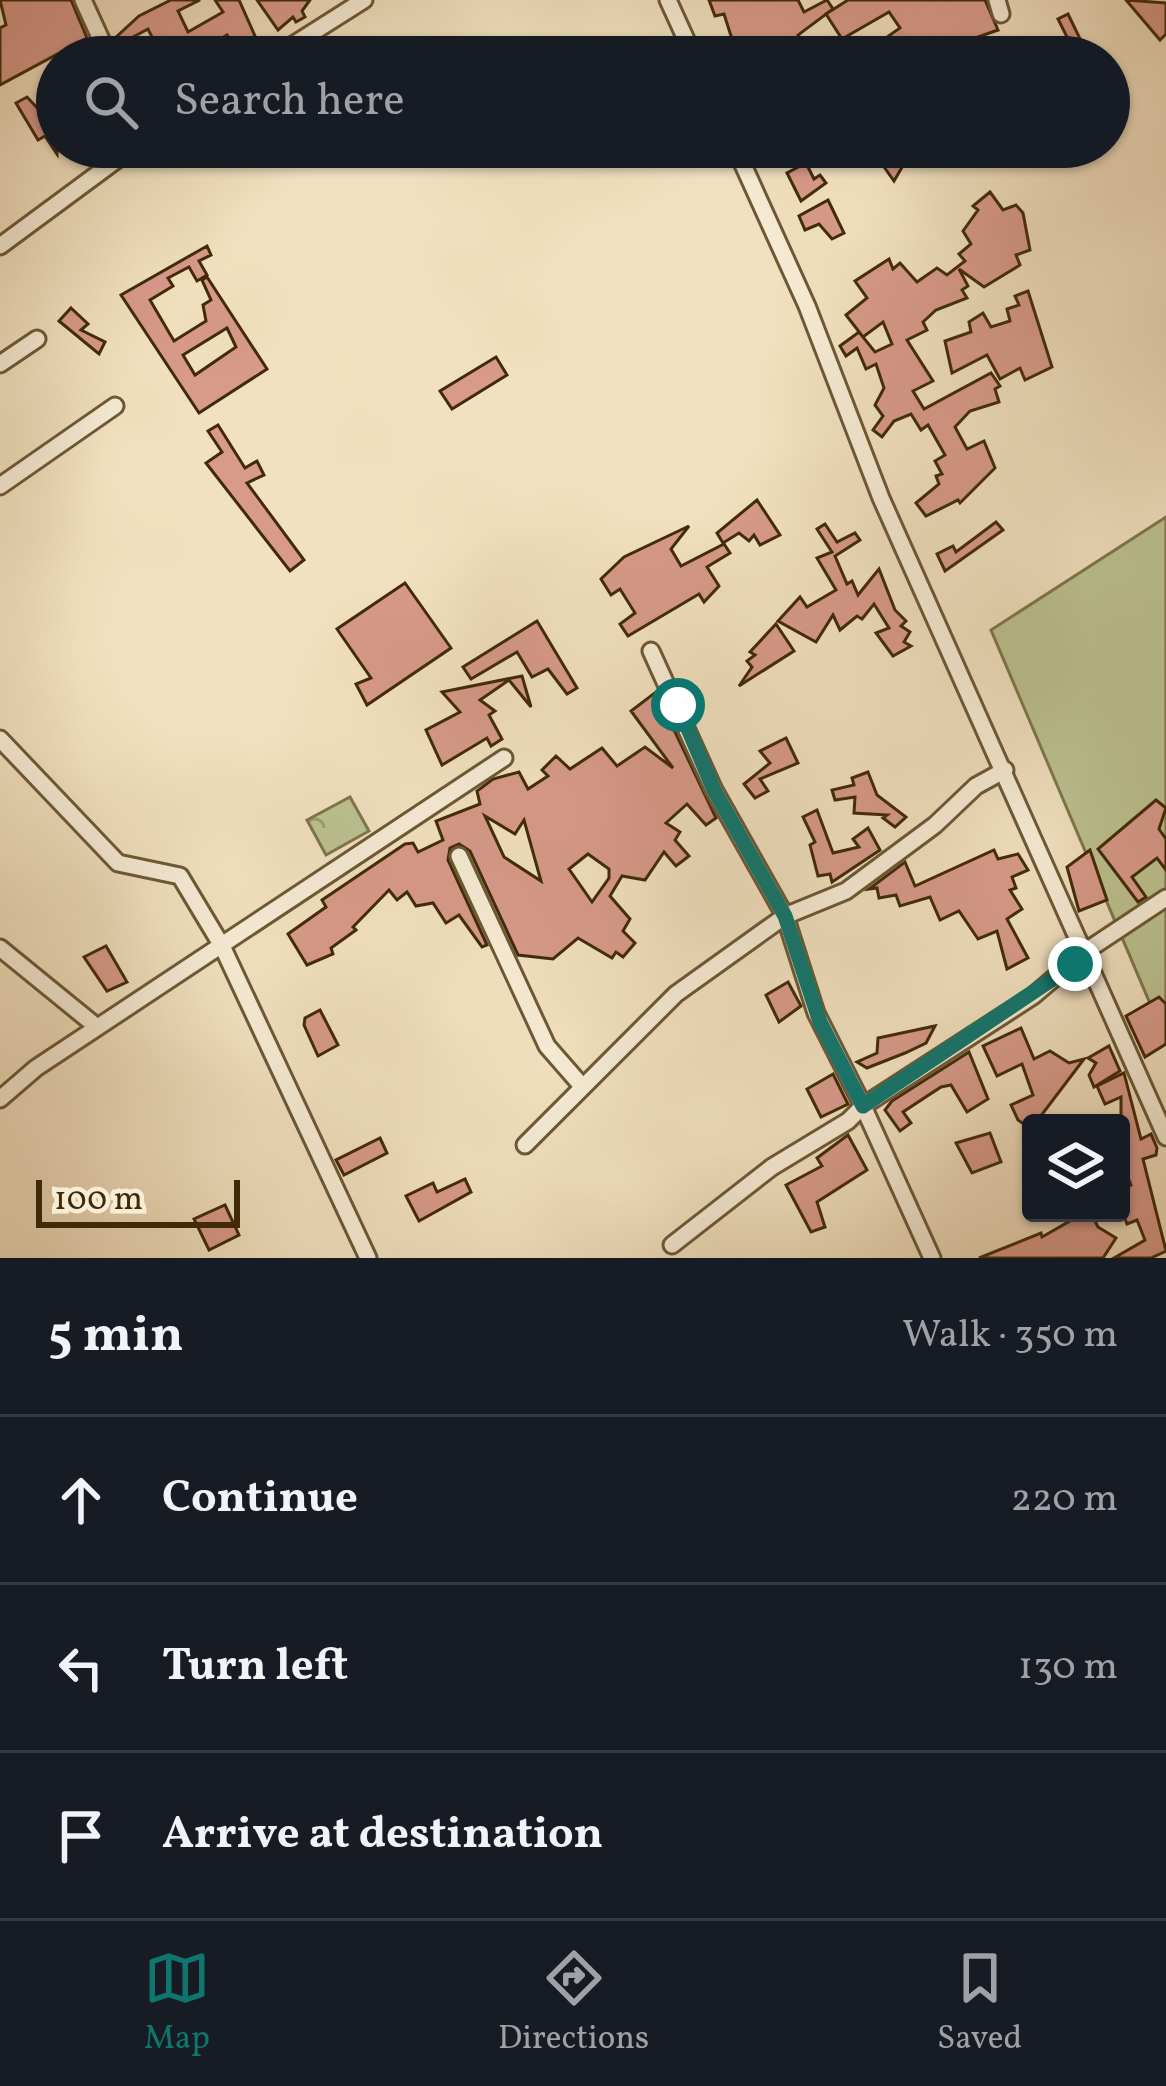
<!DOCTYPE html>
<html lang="en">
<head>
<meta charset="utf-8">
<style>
	:root { --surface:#171b24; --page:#20242c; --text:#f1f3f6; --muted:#9ea1a6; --line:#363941; --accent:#0f766e }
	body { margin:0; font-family:Vollkorn,serif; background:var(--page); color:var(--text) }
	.controls { position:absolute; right:36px; bottom:36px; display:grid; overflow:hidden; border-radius:12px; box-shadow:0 3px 9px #0004 }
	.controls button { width:108px; height:108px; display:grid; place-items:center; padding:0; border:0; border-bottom:3px solid var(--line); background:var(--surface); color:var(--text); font:60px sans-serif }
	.scale { position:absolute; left:36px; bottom:30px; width:204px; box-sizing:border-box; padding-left:12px; border:6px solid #402a07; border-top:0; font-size:33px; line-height:42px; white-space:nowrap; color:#402a07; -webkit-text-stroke:9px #f7ecd6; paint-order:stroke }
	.stop { position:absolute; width:36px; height:36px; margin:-27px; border:9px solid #0f766e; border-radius:50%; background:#fff }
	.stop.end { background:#0f766e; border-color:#fff; box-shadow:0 3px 12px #0008 }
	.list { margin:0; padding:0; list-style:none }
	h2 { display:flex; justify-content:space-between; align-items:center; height:156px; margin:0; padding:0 48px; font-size:51px }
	h2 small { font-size:39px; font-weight:400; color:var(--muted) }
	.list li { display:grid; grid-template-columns:78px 1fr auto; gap:36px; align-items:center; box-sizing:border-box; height:168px; padding:0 48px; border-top:3px solid var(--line) }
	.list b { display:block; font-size:45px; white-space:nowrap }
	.list em { font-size:39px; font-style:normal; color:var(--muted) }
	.icon { flex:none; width:66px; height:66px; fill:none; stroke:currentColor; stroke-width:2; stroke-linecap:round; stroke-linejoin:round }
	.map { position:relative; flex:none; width:1166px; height:1258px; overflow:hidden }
	.search { position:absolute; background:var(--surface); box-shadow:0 3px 9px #0004; left:36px; right:36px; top:36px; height:132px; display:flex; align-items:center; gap:30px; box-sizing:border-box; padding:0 42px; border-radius:66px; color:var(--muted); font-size:45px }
	.sheet { height:660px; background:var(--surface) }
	nav { display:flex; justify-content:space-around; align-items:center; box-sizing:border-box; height:168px; border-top:3px solid var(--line); background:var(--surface); font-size:33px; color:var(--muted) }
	nav a { display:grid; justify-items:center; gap:6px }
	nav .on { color:var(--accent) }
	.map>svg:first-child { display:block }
	.green { fill:#bcc291; stroke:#7e764c; stroke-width:3 }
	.park { fill:url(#park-crowns); stroke:#7e764c; stroke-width:3 }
	.building { fill:#d89a8b; stroke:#402a07; stroke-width:3; fill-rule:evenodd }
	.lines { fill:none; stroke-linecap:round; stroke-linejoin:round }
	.minor-casing { stroke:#6c5835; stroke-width:21 }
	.minor { stroke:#f7ecd6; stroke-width:15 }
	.route { stroke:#0f766e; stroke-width:15 }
</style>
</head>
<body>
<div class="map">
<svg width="1166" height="1258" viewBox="0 0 1166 1258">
	<defs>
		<pattern id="park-crowns" width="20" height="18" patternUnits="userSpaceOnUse" patternTransform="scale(3)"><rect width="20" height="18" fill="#bcc291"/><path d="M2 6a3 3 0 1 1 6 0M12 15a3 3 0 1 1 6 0" fill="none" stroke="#9a9e74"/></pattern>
	</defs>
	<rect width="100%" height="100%" fill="#f2e1c0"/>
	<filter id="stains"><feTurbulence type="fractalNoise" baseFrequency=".00167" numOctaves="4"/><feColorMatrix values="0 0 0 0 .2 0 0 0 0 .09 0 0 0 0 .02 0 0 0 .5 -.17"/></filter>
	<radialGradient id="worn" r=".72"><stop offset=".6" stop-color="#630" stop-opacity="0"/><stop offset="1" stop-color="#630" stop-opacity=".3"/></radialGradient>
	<path class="green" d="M1166 517V1041L991 630Z"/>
	<path class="park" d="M350 797 369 831 326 855 307 820Z"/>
	<g class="building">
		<path d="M0 0H71L87 38 0 85V28L6 25Z"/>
		<path d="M171 0H200L178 11 188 32 223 12 215 0H239L255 36 247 40 252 50 241 57 227 35 207 47 213 57H162L148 29 118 45 114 39 139 16Z"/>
		<path d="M257 0H310L302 11 305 17 296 22 293 17 278 30Z"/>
		<path d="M709 0H798L804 12 827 0 833 9 798 35 812 57H775L764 40 732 57 724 43 732 39 724 14 715 16Z"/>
		<path d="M848 0H985L998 30 975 38 980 46 966 57H878L873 47 900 28 889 12 842 39 826 14Z"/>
		<path d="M1126 0 1166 3V34L1160 40Z"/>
		<path d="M1068 14 1085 49 1040 57 1067 37 1058 19Z"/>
		<path d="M27 97 57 129V154L45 136 38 140 16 103Z"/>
		<path d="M861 147H892L908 157 894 181 877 157 870 162Z"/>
		<path d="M806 163 814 179 820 175 826 183 801 201 787 173Z"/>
		<path d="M990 192 1003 210 1016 205 1023 213 1030 250 1016 255 1020 265 984 287 959 269 968 286 962 290 967 298 936 310 923 322 927 330 907 340 933 381 913 391 924 409 991 373 1000 386 995 389 999 402 970 411 955 427 967 449 984 441 995 468 960 503 958 500 926 516 916 503 939 484 936 476 942 474 935 461 945 455 928 425 921 430 911 414 894 421 882 437 873 430 883 416 875 405 884 388 876 364 866 369 857 348 846 356 840 346 859 332 875 352 892 344 883 322 863 337 846 315 867 298 855 281 889 259 893 269 900 263 917 282 937 268 947 275 965 261 959 254 971 244 963 231 978 210 973 206Z"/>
		<path d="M828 200 844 233 832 239 819 224 805 230 799 216Z"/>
		<path d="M207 246 211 255 199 261 207 275 197 281 189 267 168 278 173 286 150 300 174 341 206 321 203 305 211 300 202 280 207 277 267 369 199 413 121 295ZM227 328 236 347 195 375 183 355Z"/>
		<path d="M1028 291 1052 367 1025 380 1020 368 1000 379 987 355 952 373 945 341 971 332 969 322 983 313 991 327 1010 321 1007 309 1019 305 1015 296Z"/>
		<path d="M71 308 88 324 81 330 105 342 99 354 59 321Z"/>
		<path d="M496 357 507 375 452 409 440 391Z"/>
		<path d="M218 425 245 468 257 461 264 475 247 483 304 560 290 571 206 463 222 452 208 431Z"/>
		<path d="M757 500 780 535 760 545 754 535 749 541 739 533 723 543 717 533Z"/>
		<path d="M996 522 1003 530 945 571 937 554 953 546 956 552Z"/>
		<path d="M825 524 837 542 855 533 860 540 835 556 847 584 852 581 858 595 879 569 895 610 906 621 901 626 910 632 904 642 911 646 893 656 876 633 889 628 874 604 862 619 857 616 840 630 833 615 816 642 778 621 800 597 807 607 836 590 817 558 832 552 817 529Z"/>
		<path d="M689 526 671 549 681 566 724 544 730 553 707 567 719 586 704 602 699 594 628 636 620 624 635 613 620 589 611 595 601 579 624 557Z"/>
		<path d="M405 583 451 648 367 705 356 684 371 678 337 629Z"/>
		<path d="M537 621 577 688 567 694 548 669 532 677 517 652 471 679 463 667Z"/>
		<path d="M776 624 794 651 739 686 752 667 747 661 755 655 750 652Z"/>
		<path d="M522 676 531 707 509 680 480 700 495 711 489 715 502 739 491 746 487 738 442 765 426 730 460 712 442 692Z"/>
		<path d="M656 692 716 818 706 825 687 804 666 823 680 832 675 840 689 856 676 866 664 852 645 880 622 876 610 896 630 919 623 931 635 943 623 957 616 952 612 958 578 938 553 959 518 955 470 851 459 844 450 848 448 860 487 945 482 947 459 915 446 923 433 903 416 906 407 892 397 900 389 890 353 927 356 930 331 948 333 954 307 965 288 934 326 907 322 900 405 844 413 843 418 852 443 840 436 821 480 804 477 791 493 779 519 772 528 789 548 776 542 770 556 756 570 769 602 748 617 766 645 747 673 768 631 711ZM485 816 515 834 524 820 541 881 504 857ZM588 854 609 869V878L592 902 569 869Z"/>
		<path d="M786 738 798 763 760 779 768 791 755 798 744 784 770 763 760 751Z"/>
		<path d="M868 772 877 795 906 817 895 827 883 818 887 815 854 813 855 797 835 800 832 790 854 785 852 778Z"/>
		<path d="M1156 800 1166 808 1159 829 1166 839V870L1157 858 1132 877 1146 897 1138 902 1098 849Z"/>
		<path d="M817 810 833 853 859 847 853 839 868 828 880 850 832 882 830 874 818 876 810 845 815 842 803 817Z"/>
		<path d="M994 850 998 859 1018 854 1028 870 1012 877 1016 888 1010 890 1022 909 1007 919 1028 958 1007 969 997 931 978 939 959 911 940 920 930 897 900 906 896 895 879 898 877 888 869 889 905 862 915 886Z"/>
		<path d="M1090 850 1107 900 1079 911 1067 867Z"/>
		<path d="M106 946 127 982 107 991 84 957Z"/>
		<path d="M788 982 801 1006 779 1022 766 995Z"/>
		<path d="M1159 997 1166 1004V1044L1145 1057 1126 1016Z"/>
		<path d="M320 1010 338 1045 318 1056 304 1025 305 1018Z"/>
		<path d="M935 1026 926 1043 905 1053 867 1068 857 1062 877 1053 878 1038Z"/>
		<path d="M1021 1028 1034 1059 1050 1051 1069 1063 1084 1059 1031 1129 1018 1120 1011 1105 1033 1095 1022 1064 997 1076 983 1046Z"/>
		<path d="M1109 1046 1120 1071 1094 1087 1089 1075 1096 1063 1088 1058Z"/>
		<path d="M969 1052 988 1099 967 1112 951 1085 941 1087 903 1112 911 1123 900 1131 885 1110 892 1101Z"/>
		<path d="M1124 1073 1141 1139 1151 1134 1157 1148 1156 1155 1143 1159 1166 1251 1151 1258H1114L1145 1240 1137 1220 1127 1224 1121 1208V1190L1131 1185 1121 1161V1097L1105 1104 1097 1086Z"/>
		<path d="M833 1074 848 1104 821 1117 807 1089Z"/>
		<path d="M990 1133 1001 1162 972 1173 956 1143Z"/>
		<path d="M848 1135 867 1170 817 1202 825 1227 811 1232 786 1185 822 1166 817 1158Z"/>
		<path d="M380 1138 387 1153 344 1175 336 1160Z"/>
		<path d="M465 1179 471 1192 419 1221 406 1196 433 1183 437 1192Z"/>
		<path d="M225 1205 239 1235 209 1250 194 1219Z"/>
		<path d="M1084 1213H1091L1098 1227 1116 1238 1103 1258H979L1041 1233 1042 1237Z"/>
	</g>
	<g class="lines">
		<g class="minor-casing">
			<g id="minor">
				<path d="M83 0 109 57"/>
				<path d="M668 0 694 57"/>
				<path d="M997 0 1001 14"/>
				<path d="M274 57 364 0"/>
				<path d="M735 147 807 306 881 498 1166 1137"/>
				<path d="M0 246 134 147"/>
				<path d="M0 364 37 339"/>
				<path d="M0 486 115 406"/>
				<path d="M651 651 714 790 785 916 816 1013 863 1106 848 1121 772 1167 672 1245"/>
				<path d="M0 739 118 863 180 876 222 946 368 1258"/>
				<path d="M459 856 547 1046 581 1085"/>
				<path d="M0 948 97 1027"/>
				<path d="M0 1099 36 1068 504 758"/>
				<path d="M525 1145 676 994 785 916 846 891 935 825 976 786 1005 770"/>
				<path d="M932 1258 863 1106 1033 996 1086 951 1166 898"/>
			</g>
		</g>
		<use href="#minor" class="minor"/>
	</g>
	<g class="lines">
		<path class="route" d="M678 705 714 790 785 916 820 1022 863 1106 1075 964"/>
	</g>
	<rect width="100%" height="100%" filter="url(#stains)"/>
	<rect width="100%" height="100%" fill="url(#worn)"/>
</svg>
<div class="controls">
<button><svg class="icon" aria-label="layers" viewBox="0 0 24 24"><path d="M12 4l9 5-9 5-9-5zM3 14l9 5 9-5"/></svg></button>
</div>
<div class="scale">100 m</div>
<div class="stop" style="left:678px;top:705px"></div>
<div class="stop end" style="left:1075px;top:964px"></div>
<div class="search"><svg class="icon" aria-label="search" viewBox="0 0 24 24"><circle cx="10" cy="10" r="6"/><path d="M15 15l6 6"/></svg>Search here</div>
</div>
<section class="sheet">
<h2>5 min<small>Walk · 350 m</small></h2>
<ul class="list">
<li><svg class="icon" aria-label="ahead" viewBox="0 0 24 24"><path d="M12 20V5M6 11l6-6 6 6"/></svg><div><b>Continue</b></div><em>220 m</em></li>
<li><svg class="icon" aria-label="left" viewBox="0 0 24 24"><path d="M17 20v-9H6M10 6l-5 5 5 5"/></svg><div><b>Turn left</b></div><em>130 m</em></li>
<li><svg class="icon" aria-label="arrive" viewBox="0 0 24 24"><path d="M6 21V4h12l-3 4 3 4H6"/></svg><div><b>Arrive at destination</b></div></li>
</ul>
</section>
<nav>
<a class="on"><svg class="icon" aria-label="map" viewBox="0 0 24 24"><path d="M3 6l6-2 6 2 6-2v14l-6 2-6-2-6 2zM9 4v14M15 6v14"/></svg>Map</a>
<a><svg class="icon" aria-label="directions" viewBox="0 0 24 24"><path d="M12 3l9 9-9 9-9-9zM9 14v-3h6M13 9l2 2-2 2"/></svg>Directions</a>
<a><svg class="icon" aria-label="saved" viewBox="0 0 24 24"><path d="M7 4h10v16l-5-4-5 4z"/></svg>Saved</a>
</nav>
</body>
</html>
